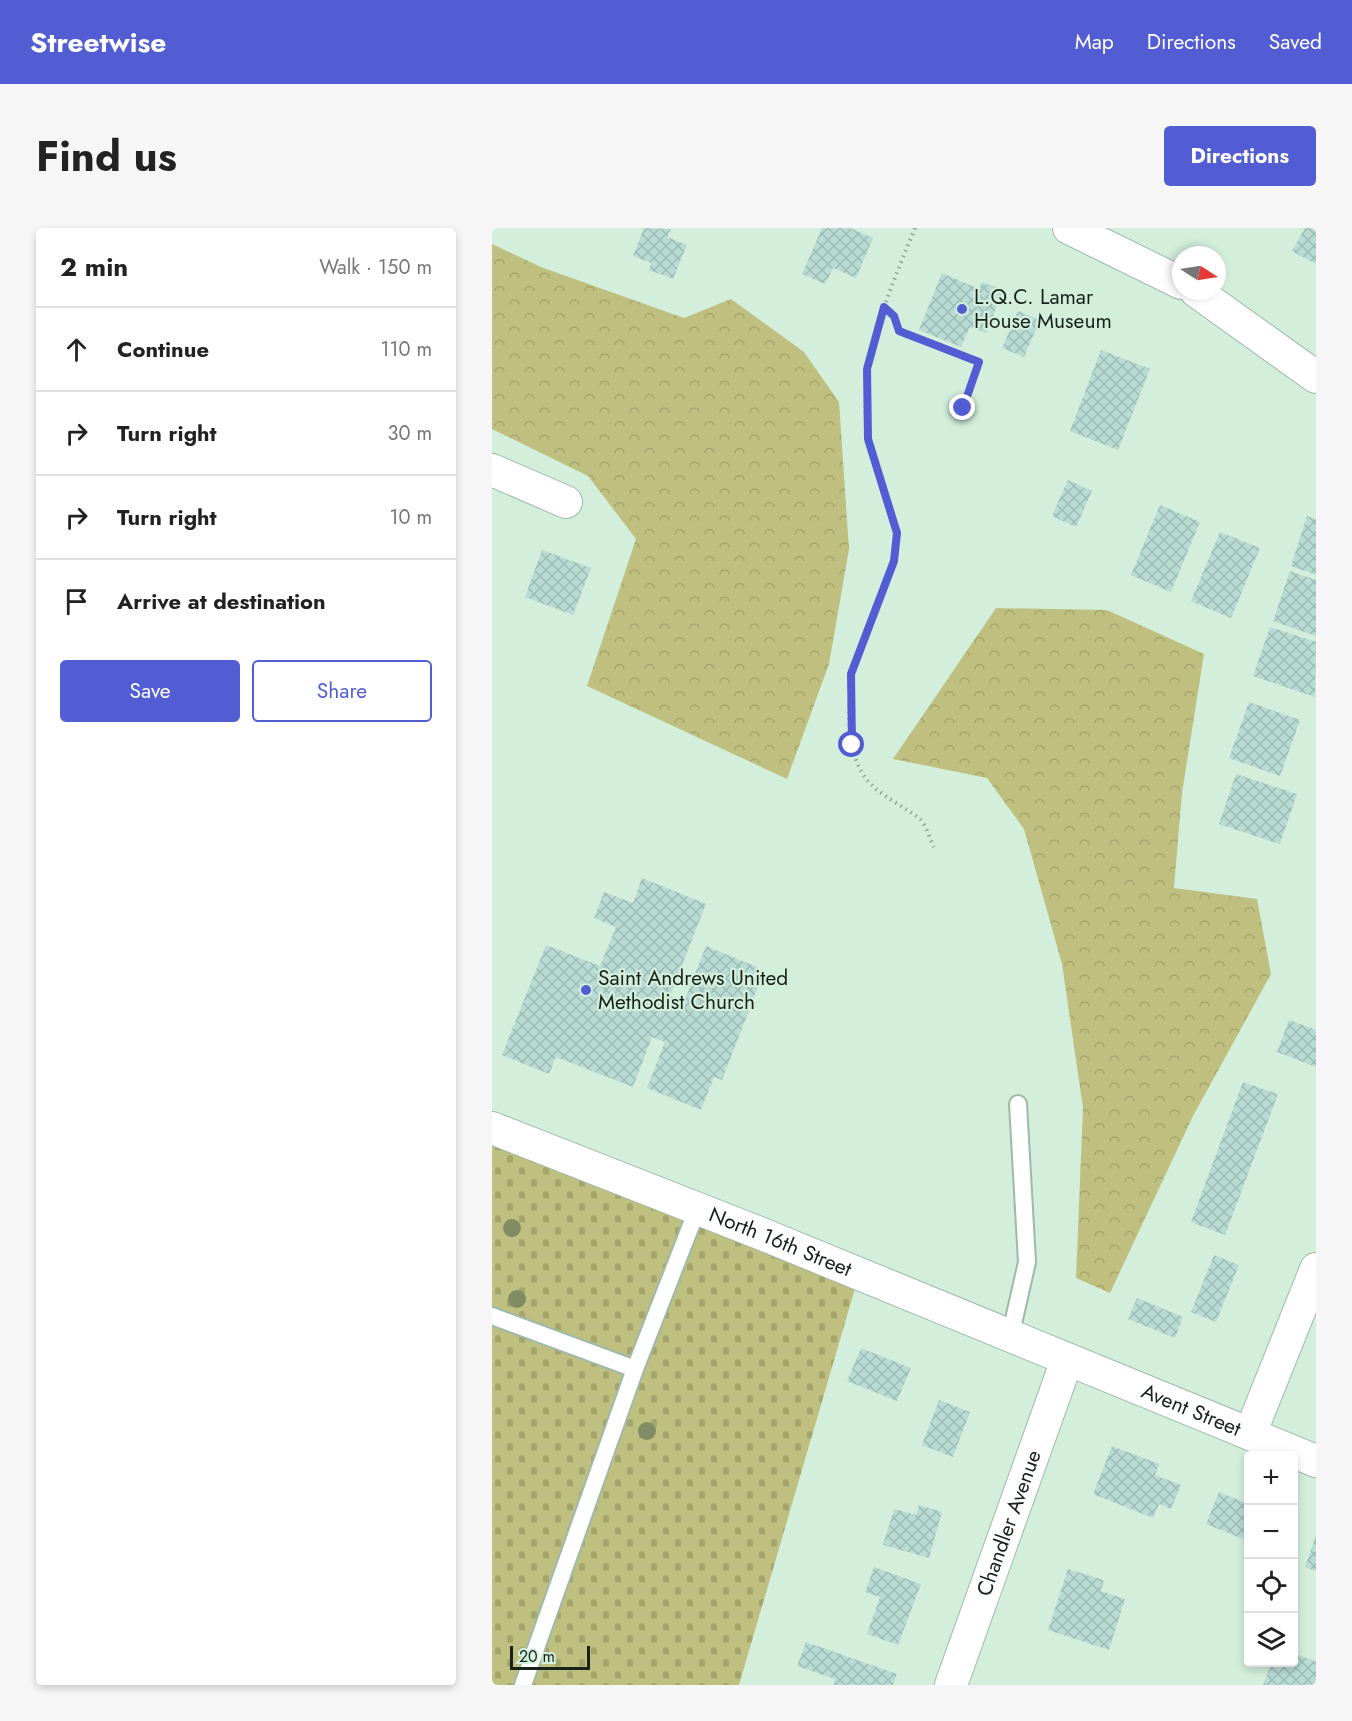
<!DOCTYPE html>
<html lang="en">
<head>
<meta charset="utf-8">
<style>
	:root { --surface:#fff; --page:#f6f6f6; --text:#222; --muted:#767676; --line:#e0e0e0; --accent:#535dd3 }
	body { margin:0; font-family:Jost,sans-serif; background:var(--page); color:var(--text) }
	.controls { position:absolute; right:18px; bottom:18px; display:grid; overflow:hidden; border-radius:6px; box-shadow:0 3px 9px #0003 }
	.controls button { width:54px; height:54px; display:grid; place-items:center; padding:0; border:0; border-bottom:2px solid var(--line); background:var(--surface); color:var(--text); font:30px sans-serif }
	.compass { position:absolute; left:680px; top:18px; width:54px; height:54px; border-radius:50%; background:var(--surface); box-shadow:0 3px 9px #0003; rotate:102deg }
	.scale { position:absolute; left:18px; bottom:15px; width:80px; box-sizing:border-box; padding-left:6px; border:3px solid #17221b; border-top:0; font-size:16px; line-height:21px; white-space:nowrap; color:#17221b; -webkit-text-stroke:4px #d3efdc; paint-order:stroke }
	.stop { position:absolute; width:18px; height:18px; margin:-14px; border:4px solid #535dd3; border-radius:50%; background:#fff }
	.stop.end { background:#535dd3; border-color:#fff; box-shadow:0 2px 6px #0008 }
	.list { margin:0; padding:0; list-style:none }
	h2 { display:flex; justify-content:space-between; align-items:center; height:78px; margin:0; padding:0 24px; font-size:26px }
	h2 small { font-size:20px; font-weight:400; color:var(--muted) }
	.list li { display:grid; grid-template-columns:39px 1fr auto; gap:18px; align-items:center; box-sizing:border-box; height:84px; padding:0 24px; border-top:2px solid var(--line) }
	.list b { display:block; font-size:22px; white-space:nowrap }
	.list em { font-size:20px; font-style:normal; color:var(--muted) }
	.actions { display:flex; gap:12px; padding:18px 24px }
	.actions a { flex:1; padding:14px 0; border:2px solid var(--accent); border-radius:6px; text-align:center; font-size:21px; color:var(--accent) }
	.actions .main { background:var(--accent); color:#fff }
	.icon { flex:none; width:33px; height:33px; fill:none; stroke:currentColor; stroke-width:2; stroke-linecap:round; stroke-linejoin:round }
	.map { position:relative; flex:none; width:824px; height:1457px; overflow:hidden; border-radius:6px }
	header { display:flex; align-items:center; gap:36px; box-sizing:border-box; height:84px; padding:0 30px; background:var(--accent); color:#fff }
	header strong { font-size:28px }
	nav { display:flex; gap:33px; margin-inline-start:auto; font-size:21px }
	.intro { display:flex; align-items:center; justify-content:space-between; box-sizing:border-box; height:144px; padding:0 36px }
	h1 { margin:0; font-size:42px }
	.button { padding:15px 27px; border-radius:6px; background:var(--accent); color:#fff; font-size:21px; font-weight:700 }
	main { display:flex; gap:36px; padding:0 36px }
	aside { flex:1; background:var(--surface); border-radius:6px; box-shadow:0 3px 9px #0003 }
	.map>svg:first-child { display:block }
	.forest { fill:url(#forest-crowns) }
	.cemetery { fill:url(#cemetery-stones) }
	.building { fill:url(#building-cross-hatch) }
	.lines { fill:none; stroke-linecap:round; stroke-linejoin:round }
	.lane-casing { stroke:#9fb9a8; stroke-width:20 }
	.street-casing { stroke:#9fb9a8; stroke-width:34 }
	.path { stroke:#91a798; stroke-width:4; stroke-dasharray:1.5 4.5; stroke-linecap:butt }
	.lane { stroke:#fff; stroke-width:16 }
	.street { stroke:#fff; stroke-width:32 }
	.tree { fill:#808c64 }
	.route { stroke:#535dd3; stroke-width:8 }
	.poi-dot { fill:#535dd3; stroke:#d3efdc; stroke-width:2 }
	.labels { text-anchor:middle; stroke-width:4.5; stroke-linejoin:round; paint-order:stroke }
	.poi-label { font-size:21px; fill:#17221b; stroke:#d3efdc; text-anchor:start }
	.street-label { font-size:21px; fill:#17221b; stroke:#d3efdc }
</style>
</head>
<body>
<header>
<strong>Streetwise</strong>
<nav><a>Map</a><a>Directions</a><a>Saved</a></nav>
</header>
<div class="intro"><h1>Find us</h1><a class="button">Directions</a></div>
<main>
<aside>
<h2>2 min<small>Walk · 150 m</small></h2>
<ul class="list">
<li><svg class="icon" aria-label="ahead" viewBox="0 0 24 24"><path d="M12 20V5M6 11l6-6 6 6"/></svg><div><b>Continue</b></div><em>110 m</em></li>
<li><svg class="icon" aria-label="right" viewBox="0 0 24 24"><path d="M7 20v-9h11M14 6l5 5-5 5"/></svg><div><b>Turn right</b></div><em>30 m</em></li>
<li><svg class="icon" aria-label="right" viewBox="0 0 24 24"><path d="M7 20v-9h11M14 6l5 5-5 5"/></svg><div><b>Turn right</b></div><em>10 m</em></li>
<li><svg class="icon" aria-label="arrive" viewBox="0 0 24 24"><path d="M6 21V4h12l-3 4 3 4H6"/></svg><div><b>Arrive at destination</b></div></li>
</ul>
<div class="actions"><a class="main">Save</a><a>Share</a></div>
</aside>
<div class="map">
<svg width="824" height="1457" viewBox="0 0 824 1457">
	<defs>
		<pattern id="forest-crowns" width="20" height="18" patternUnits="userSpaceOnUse" patternTransform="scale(1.5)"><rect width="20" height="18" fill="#bfc07f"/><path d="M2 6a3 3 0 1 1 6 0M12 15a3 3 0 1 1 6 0" fill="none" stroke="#a3a56d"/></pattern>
		<pattern id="cemetery-stones" width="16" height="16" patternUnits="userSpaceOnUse" patternTransform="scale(1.5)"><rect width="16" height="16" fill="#bfc07f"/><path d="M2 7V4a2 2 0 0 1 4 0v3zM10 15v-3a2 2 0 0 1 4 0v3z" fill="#a3a56d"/></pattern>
		<pattern id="building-cross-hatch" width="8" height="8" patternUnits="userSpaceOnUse" patternTransform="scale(1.5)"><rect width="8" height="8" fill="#b8dbd3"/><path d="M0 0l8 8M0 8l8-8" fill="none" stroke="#9dbcb5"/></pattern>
	</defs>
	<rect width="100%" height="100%" fill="#d3efdc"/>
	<g class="forest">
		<path d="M0 16 49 39 192 90 239 71 312 124 347 174 357 321 337 436 295 551 95 458 144 311 96 248 0 201Z"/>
		<path d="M504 380 615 382 712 426 690 565 682 660 765 671 779 746 701 888 618 1065 584 1050 591 880 570 736 532 601 495 550 401 531Z"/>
	</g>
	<path class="cemetery" d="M0 900 367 1047 247 1457H0Z"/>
	<g class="building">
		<path d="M152 0 179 1 175 9 195 17 181 51 157 42 159 35 141 28Z"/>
		<path d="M330 0H358L381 10 364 50 341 40 333 56 310 46Z"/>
		<path d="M813 0H824V36L800 23Z"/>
		<path d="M450 45 487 61 490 54 511 62 494 105 478 99 469 119 427 102Z"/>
		<path d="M526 83 548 92 532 129 510 120Z"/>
		<path d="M609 122 658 141 626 222 578 203Z"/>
		<path d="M576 252 600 263 584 299 560 288Z"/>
		<path d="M668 277 708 294 679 364 639 347Z"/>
		<path d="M815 288 824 291V347L799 338Z"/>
		<path d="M728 304 768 320 739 390 699 373Z"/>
		<path d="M50 322 99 340 81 387 33 369Z"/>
		<path d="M798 343 824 352V408L781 393Z"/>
		<path d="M778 399 824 414 823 469 761 448Z"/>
		<path d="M757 474 808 492 788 548 737 530Z"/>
		<path d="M744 546 805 566 788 616 727 596Z"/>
		<path d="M150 650 214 676 178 768 192 774 214 718 265 739 258 756 266 759 230 852 222 849 209 882 155 860 173 814 160 809 141 859 64 829 57 846 10 827 54 717 108 738 124 699 102 690 112 664 141 675Z"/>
		<path d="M797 792 824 802V839L785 824Z"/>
		<path d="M751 854 786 866 733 1007 699 994Z"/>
		<path d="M722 1027 747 1037 724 1094 699 1084Z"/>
		<path d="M645 1070 691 1089 683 1110 636 1091Z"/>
		<path d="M369 1120 419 1140 405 1173 355 1153Z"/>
		<path d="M447 1172 478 1184 461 1229 430 1217Z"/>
		<path d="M620 1218 667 1236 663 1247 689 1257 679 1281 667 1276 661 1290 601 1266Z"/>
		<path d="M727 1264 756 1276V1313L714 1296Z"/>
		<path d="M427 1277 450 1284 437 1330 391 1317 402 1281 424 1287Z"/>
		<path d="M824 1307V1343L813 1339Z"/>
		<path d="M382 1339 429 1356 406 1417 375 1406 388 1369 373 1364Z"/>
		<path d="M576 1341 612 1352 609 1363 633 1371 617 1422 556 1402Z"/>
		<path d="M314 1414 405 1446 401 1457H341L343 1451 305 1438Z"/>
		<path d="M802 1425 824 1434V1457H771L780 1434H802Z"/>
	</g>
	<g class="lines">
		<g class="lane-casing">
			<g id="lane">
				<path d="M0 1088 143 1141"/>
				<path d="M518 1109 535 1034 526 876"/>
				<path d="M31 1457 143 1141 205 982"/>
			</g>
		</g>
		<g class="street-casing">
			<g id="street">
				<path d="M577 0 689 55"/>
				<path d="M704 63 824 149"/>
				<path d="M0 242 74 274"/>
				<path id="s1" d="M0 900 265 1004 824 1233"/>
				<path d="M758 1206 824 1041"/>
				<path id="s2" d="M459 1457 575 1132"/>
			</g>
		</g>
		<g class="path">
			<path d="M423 0C396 67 364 136 376 211 382 251 413 291 402 334 399 348 391 362 385 376 367 421 350 467 360 517 369 563 397 567 428 591 434 597 438 611 442 619"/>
			<path d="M392 79 402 88 407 103 487 134 471 180"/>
		</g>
		<use href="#lane" class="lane"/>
		<use href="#street" class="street"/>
	</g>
	<g class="tree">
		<circle cx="20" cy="1000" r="9"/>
		<circle cx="25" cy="1071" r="9"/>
		<circle cx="155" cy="1203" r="9"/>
	</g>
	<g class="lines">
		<path class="route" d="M360 517 359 446 402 333 405 305 376 211 375 141 392 79 402 88 407 103 487 134 471 180"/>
	</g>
	<g class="poi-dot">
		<circle cx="470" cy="81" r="6"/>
		<circle cx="94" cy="762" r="6"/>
	</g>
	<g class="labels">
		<g class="poi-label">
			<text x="482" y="76">L.Q.C. Lamar<tspan x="482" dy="24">House Museum</tspan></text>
			<text x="106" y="757">Saint Andrews United<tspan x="106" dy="24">Methodist Church</tspan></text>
		</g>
		<g class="street-label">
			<text dy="7" stroke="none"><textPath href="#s1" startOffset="310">North 16th Street</textPath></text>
			<text dy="7" stroke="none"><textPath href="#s1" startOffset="754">Avent Street</textPath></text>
			<text dy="7" stroke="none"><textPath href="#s2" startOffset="172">Chandler Avenue</textPath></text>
		</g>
	</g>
</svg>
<div class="controls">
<button>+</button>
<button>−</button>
<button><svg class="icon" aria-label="locate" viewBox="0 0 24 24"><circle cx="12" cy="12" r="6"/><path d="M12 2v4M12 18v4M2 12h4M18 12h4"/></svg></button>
<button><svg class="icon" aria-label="layers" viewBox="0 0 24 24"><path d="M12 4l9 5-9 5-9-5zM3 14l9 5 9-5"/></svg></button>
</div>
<svg class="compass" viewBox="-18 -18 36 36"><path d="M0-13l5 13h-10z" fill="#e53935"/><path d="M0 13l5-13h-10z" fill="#767676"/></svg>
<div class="scale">20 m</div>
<div class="stop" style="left:360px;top:517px"></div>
<div class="stop end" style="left:471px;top:180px"></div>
</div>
</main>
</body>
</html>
